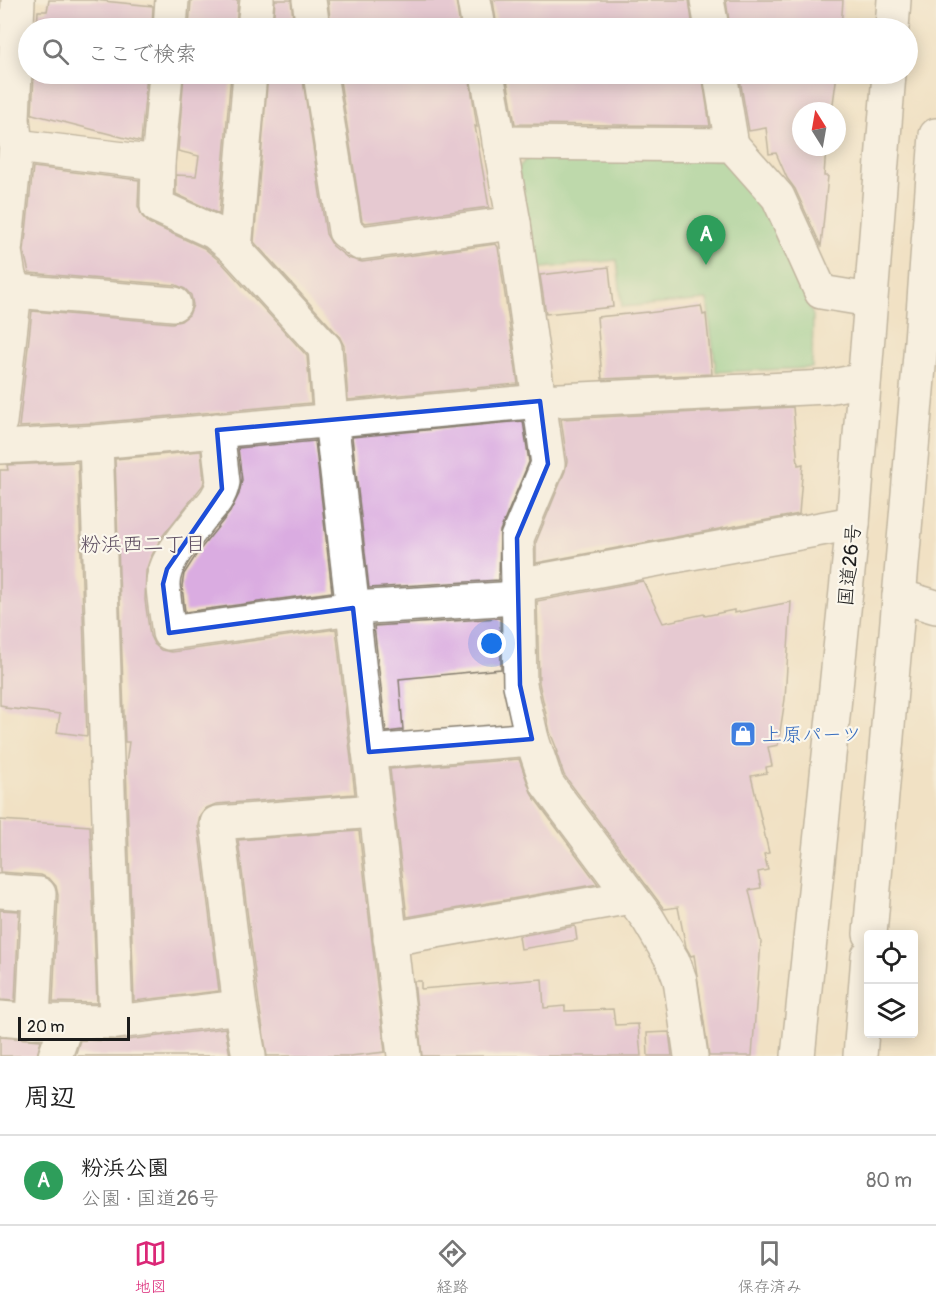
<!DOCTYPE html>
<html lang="ja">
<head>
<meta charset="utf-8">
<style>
	:root { --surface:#fff; --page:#f6f6f6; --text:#222; --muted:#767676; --line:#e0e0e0; --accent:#db2777 }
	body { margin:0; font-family:Pangolin,"Klee One",sans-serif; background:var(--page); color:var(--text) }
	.controls { position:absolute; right:18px; bottom:18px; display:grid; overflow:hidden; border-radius:6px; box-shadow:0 3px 15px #0003 }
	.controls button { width:54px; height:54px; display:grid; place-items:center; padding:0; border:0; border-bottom:2px solid var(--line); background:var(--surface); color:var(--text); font:30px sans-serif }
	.compass { position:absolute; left:792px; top:102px; width:54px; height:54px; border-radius:50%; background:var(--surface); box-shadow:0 3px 15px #0003; rotate:349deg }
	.scale { position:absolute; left:18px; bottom:15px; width:112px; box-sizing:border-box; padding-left:6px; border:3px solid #1c1c1c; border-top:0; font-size:16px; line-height:21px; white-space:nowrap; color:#1c1c1c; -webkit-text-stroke:4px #fbf7ec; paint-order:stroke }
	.you { position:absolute; left:492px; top:644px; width:21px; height:21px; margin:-15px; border:4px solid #fff; border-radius:50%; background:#1a73e8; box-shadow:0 0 0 9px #1a73e833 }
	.badge { display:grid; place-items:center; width:39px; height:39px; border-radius:50%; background:var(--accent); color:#fff; font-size:20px; font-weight:700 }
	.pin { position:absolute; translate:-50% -50px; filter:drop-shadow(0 2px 3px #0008) }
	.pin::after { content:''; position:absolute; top:32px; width:21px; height:18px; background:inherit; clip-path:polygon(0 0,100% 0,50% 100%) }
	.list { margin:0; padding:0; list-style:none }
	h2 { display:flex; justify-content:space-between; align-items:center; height:78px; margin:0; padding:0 24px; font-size:26px }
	h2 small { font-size:20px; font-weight:400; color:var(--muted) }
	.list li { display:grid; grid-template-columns:39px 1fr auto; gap:18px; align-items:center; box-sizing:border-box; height:90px; padding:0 24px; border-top:2px solid var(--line) }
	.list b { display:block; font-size:22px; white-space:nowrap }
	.list p { margin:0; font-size:20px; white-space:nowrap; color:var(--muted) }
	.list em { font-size:20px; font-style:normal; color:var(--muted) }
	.icon { flex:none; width:33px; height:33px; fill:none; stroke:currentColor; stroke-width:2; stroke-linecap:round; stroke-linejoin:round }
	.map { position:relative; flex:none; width:936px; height:1056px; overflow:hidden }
	.search { position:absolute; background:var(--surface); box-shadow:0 3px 15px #0003; left:18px; right:18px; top:18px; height:66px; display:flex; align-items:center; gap:15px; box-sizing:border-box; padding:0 21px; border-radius:33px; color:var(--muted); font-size:22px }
	.sheet { height:168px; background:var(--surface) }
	nav { display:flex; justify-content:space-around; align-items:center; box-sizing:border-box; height:84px; border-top:2px solid var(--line); background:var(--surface); font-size:16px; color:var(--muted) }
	nav a { display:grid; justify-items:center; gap:3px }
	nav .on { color:var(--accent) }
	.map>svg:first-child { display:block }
	.green { fill:#82cf8d; stroke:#4f7654; stroke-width:1.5 }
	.building { fill:#daace1 }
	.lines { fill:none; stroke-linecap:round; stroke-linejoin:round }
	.minor-casing { stroke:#867e70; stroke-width:36 }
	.trunk-casing { stroke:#867e70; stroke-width:36 }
	.minor { stroke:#fff; stroke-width:33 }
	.trunk { stroke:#fff; stroke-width:33 }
	.marked { fill:none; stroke:#1d4ed8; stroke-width:4.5; stroke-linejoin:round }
	.labels { text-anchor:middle; stroke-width:4.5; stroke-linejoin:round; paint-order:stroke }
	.street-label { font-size:20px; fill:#1c1c1c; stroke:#fbf7ec }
	.shop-label { font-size:20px; fill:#366cbe; stroke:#fbf7ec; text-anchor:start }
	.neighbourhood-label { font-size:21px; fill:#5e4e61; stroke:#fbf7ec }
</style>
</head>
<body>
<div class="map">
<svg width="936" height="1056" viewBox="0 0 936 1056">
	<rect width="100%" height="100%" fill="#fbf7ec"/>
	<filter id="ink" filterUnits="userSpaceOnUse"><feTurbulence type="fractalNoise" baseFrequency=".0167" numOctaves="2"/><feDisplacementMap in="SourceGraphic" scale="12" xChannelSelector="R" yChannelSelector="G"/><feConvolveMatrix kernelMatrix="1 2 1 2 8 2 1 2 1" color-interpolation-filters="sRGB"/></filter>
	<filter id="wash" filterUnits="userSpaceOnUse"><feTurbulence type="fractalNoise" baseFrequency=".008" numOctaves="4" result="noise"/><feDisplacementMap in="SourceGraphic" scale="24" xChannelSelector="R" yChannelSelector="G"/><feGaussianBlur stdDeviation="1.35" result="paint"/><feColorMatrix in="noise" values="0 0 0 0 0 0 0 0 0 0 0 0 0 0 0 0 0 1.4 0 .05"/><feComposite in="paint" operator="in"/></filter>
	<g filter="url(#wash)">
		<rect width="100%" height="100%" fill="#f1e1c4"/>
		<path class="green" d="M530 155 734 159 777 217 813 316 812 368 716 372 707 300 622 307 617 260 536 269 518 168Z"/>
		<g id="blocks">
			<g class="building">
				<path d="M49 0H93L153 6 152 28H37L38 11H47Z"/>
				<path d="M191 0H238L236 28H189Z"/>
				<path d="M275 0H291L294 28H273Z"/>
				<path d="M328 0H456L460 28H331Z"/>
				<path d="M493 0H689L693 28H497Z"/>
				<path d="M726 0H843L841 28H730Z"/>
				<path d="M34 74H147L141 142 32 114Z"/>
				<path d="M184 74H231L219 214 176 194V175L196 176 199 156 178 151Z"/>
				<path d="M268 74H302L326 234 333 246 348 258 362 262 496 244 498 247 518 384 348 400 344 346 339 336 254 242Z"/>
				<path d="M339 74H469L477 127 475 126 489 207 365 223 362 221Z"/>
				<path d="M506 74H702L710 126 515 124Z"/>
				<path d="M739 74H837L832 111H801V147H826L824 176H828L821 246 795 189 787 178 776 153 769 154 766 128 749 131Z"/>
				<path d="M33 167 139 180 138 206 142 216 149 223 204 248 222 263 307 356 311 403 95 423 19 427 32 311 172 323 181 321 189 315 193 305 191 295 185 289 176 285 29 273 24 251Z"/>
				<path d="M609 267 613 307 546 314 540 275Z"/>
				<path d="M701 306 703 315 706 314 712 374 602 379 597 317 648 312V313Z"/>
				<path d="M793 407 798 465 803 464 799 514 536 563V542L565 471 567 461 561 419Z"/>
				<path d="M523 421 529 462 500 531 499 580 369 588 352 437Z"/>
				<path d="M315 441 332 592 185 612 182 586 184 574 198 552 230 512 239 494 242 480 238 448Z"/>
				<path d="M201 451 204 481 203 485 161 538 150 559 146 571 145 600 150 636 154 644 161 650 172 652 336 629 355 794 216 804 206 808 200 816 198 825 219 991 134 1001 126 764 129 742H125L115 459Z"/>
				<path d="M78 462 87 736 57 732 60 714 5 708 6 706 0 705V470H8L7 465Z"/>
				<path d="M643 581 663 623 704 614 705 616 734 610V613L791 602 785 699 778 745 768 747 772 766 766 767 767 773 751 776 769 853 764 854 768 870 758 872 761 888 749 890 761 942 752 1056H709L694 955 691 956 686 947 678 907 664 909 564 775 556 752H558L550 732 539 683 537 601Z"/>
				<path d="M500 618 501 669 399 679 403 730 386 732 374 626Z"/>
				<path d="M519 759 532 795 598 884 407 917 390 769Z"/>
				<path d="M0 820 90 826 97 1003 53 1002 58 895 56 886 50 879 41 875 0 872Z"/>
				<path d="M359 831 385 1052 350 1056H267L259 1004 238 840Z"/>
				<path d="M0 910 19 911 15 1001 0 1000Z"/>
				<path d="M575 926 577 940 521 949 519 936Z"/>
				<path d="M542 979 544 1008 565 1006V1011L613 1009 615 1025 638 1024 641 1056H422L414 981H421V989Z"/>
				<path d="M225 1028 230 1056H75L80 1040 118 1041Z"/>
				<path d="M669 1032 672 1056H648L647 1033Z"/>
				<path d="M0 1037 41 1040 37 1056H0Z"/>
			</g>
		</g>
	</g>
	<g filter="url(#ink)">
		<use href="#blocks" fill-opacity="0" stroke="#867e70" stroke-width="1.5"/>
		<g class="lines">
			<g class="minor-casing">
				<g id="minor">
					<path d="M309 0 313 28"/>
					<path d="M474 0 479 28"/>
					<path d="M707 0 712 28"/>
					<path d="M170 28 172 0"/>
					<path d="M254 28 257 0"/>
					<path d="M166 74 158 163 157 206 214 232 235 249 325 348 331 419 404 1056"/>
					<path d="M320 74 345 231 360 243 514 223"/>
					<path d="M487 74 514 223 548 464 517 538 520 685 532 739 547 784 648 919 673 961 680 980 691 1056"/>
					<path d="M720 74 732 145"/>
					<path d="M499 143 732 145 778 197 821 292 870 300"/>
					<path d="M16 146 158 163"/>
					<path d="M235 249 250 74"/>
					<path d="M15 291 174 304"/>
					<path d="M0 422 15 291 9 276 5 251 16 146 13 119 18 0"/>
					<path d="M217 430 223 482C220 498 211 506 201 517 187 536 162 561 163 586 164 602 167 618 169 633L353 608 518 598"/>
					<path d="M96 442 116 1022"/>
					<path d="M0 447 96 442 540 401 827 387 864 380"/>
					<path d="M518 585 853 523"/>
					<path d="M899 596 936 607"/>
					<path d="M369 752 532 739"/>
					<path d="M0 891 39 894 33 1021 116 1022 240 1007"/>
					<path d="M390 939 631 897"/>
					<path d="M0 1018 33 1021"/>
					<path d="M55 1056 67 1022"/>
					<path d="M249 1056 240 1007 217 823 375 811"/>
				</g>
			</g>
			<g class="trunk-casing">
				<g id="trunk">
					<path d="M892 28 894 0"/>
					<path d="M870 934 920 355 936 135"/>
					<path d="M798 1056 853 523 889 74"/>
					<path d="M860 1056 868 956"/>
				</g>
			</g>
			<use href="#minor" class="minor"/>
			<use href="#trunk" class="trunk"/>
		</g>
	</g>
	<path d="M0 0H936V1056H0ZM540 401 548 464 517 538 520 685 532 739 369 752 353 608 169 633 163 584 167 569 222 489 217 430Z" fill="#f1e1c4" fill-opacity=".55" fill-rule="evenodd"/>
	<path class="marked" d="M540 401 548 464 517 538 520 685 532 739 369 752 353 608 169 633 163 584 167 569 222 489 217 430Z"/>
	<defs>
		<g id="shop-square" transform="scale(1.35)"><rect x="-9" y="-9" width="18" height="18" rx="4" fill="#3f7fe0" stroke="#fbf7ec"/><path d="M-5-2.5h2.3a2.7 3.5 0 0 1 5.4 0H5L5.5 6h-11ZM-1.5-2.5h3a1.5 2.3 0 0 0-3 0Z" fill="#fff"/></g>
	</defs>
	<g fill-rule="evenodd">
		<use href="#shop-square" x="743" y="734"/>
	</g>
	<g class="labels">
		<g class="street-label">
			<text transform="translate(849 565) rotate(-84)" y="7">国道26号</text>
		</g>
		<g class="shop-label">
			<text x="762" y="741">上原パーツ</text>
		</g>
		<g class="neighbourhood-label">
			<text x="143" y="551">粉浜西二丁目</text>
		</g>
	</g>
</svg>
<div class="controls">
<button><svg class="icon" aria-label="locate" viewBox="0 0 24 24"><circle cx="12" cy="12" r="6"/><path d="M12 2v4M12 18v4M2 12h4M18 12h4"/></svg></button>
<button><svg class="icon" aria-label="layers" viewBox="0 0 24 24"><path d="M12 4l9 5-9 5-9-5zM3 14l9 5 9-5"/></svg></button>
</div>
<svg class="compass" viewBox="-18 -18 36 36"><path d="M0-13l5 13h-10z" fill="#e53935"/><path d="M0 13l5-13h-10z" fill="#767676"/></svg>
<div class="scale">20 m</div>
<div class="you"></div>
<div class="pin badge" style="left:706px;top:265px;background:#2e9e5b">A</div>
<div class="search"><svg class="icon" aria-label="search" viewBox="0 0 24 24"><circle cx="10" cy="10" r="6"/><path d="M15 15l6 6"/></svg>ここで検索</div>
</div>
<section class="sheet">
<h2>周辺<small></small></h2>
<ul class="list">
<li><span class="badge" style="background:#2e9e5b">A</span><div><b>粉浜公園</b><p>公園 · 国道26号</p></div><em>80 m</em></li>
</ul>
</section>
<nav>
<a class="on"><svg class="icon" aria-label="map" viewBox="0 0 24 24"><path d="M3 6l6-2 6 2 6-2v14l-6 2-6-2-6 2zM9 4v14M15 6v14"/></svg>地図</a>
<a><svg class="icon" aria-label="directions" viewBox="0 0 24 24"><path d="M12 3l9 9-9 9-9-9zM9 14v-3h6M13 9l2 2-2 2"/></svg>経路</a>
<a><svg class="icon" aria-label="saved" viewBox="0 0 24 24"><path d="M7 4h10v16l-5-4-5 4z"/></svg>保存済み</a>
</nav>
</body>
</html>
